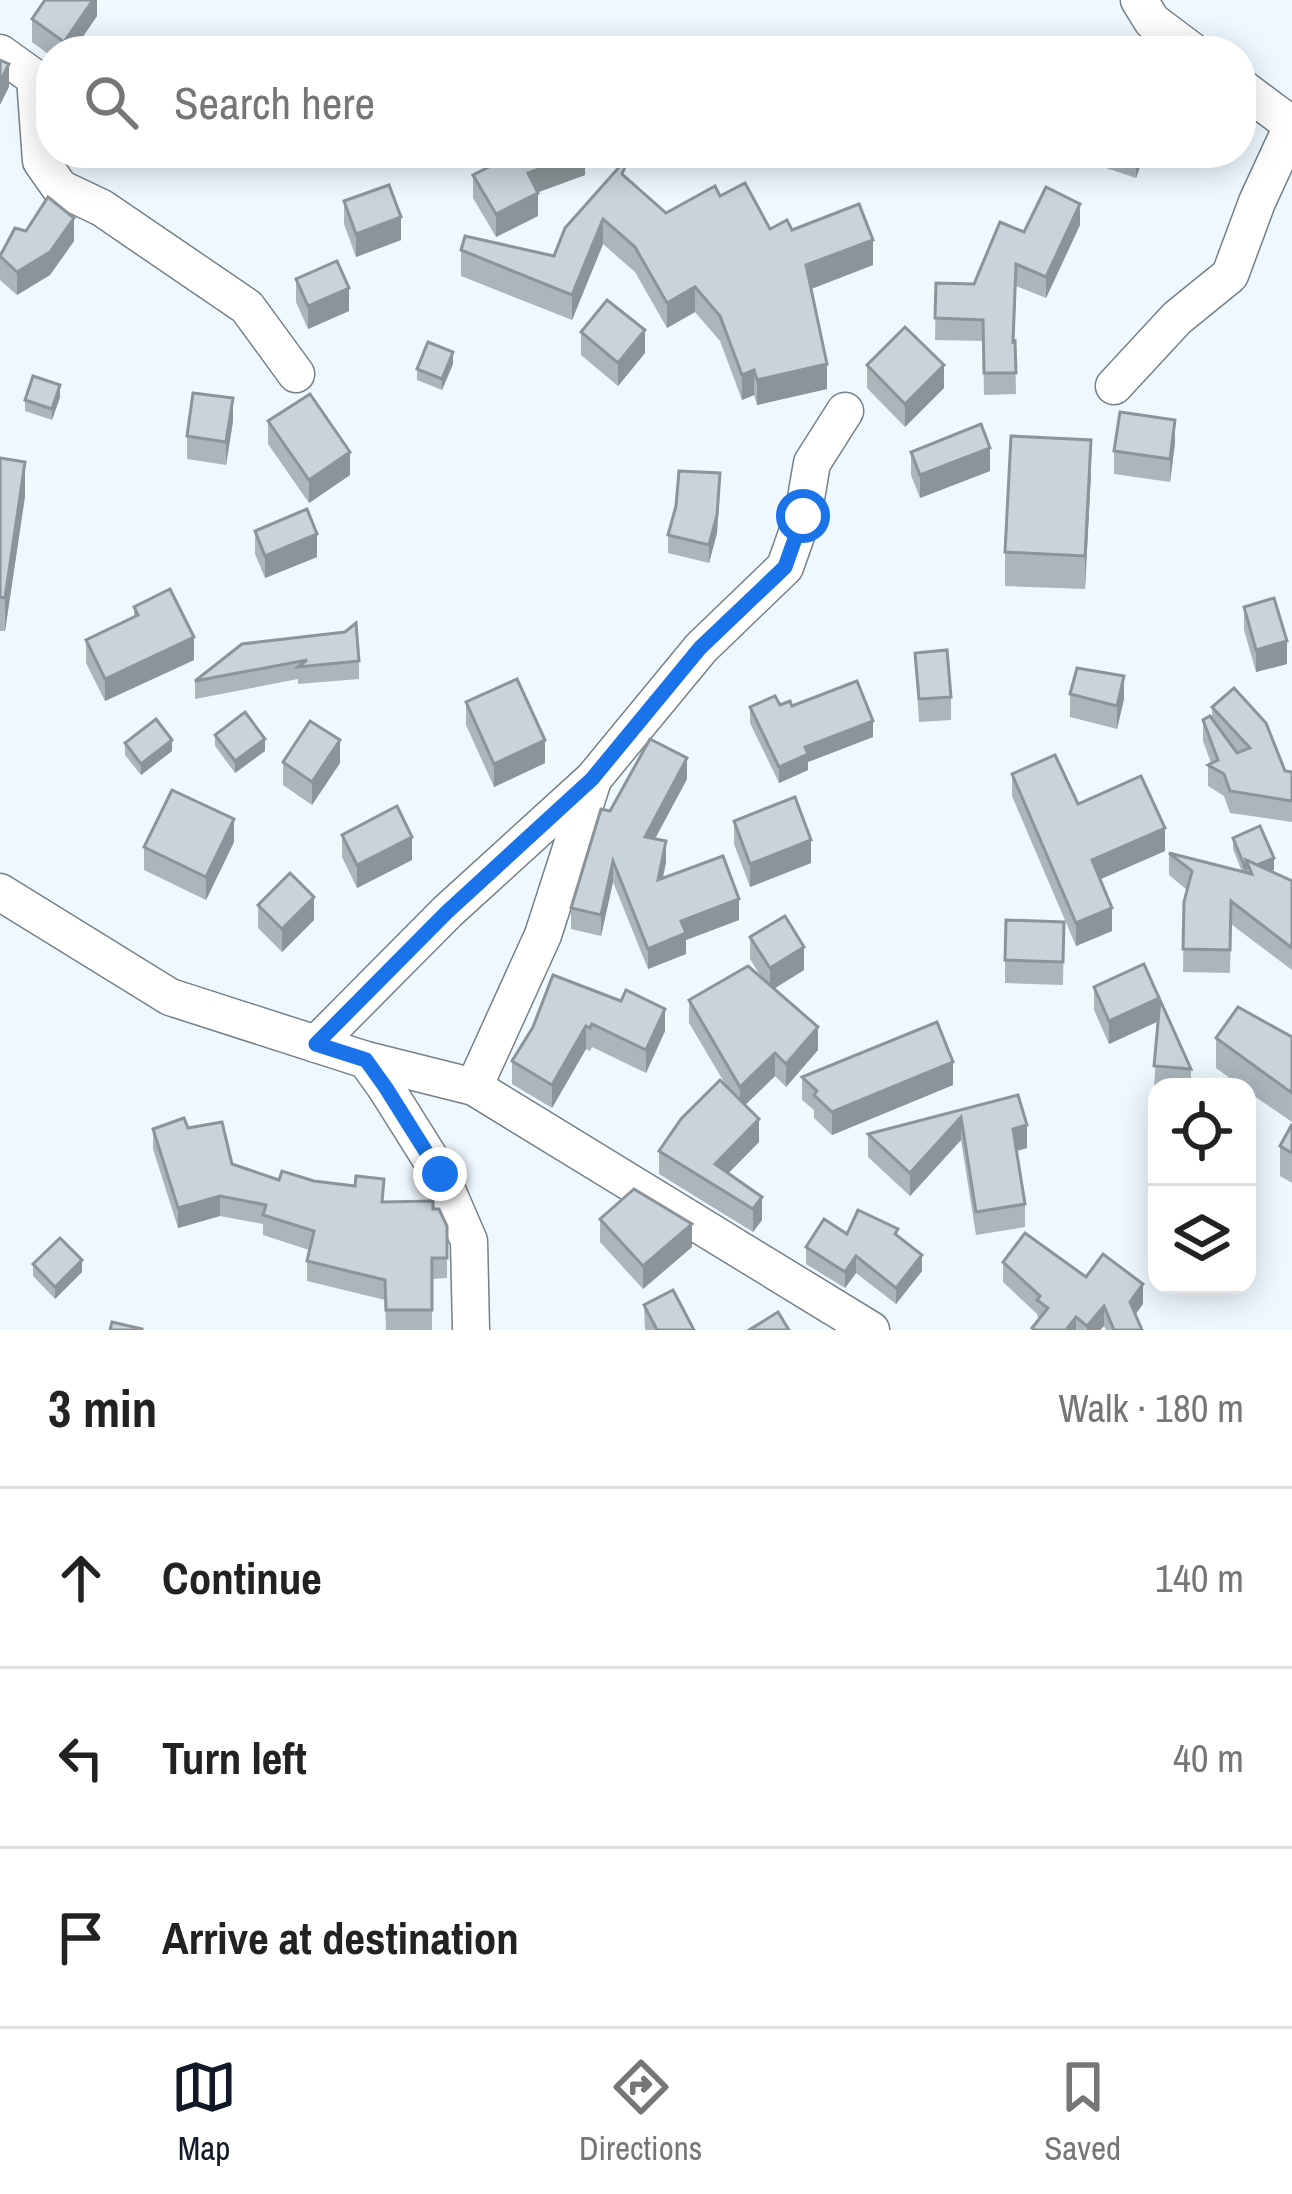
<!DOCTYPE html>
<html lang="en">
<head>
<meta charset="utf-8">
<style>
	:root { --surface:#fff; --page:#f2f2f2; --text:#222; --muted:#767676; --line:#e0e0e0; --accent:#111827 }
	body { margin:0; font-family:"Archivo Narrow",sans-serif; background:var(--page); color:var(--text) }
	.controls { position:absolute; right:36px; bottom:36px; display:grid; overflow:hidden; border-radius:24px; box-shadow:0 6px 30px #0003 }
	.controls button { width:108px; height:108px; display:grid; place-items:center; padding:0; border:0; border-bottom:3px solid var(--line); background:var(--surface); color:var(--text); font:60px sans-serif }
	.stop { position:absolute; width:36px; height:36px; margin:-27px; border:9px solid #1a73e8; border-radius:50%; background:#fff }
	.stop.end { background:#1a73e8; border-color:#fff; box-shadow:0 3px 12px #0008 }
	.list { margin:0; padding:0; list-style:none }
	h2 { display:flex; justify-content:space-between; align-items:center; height:156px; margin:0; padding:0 48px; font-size:51px }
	h2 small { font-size:39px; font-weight:400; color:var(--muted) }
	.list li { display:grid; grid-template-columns:78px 1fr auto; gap:36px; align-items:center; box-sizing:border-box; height:180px; padding:0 48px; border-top:3px solid var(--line) }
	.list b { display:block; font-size:45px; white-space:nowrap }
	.list em { font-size:39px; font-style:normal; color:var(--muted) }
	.icon { flex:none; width:66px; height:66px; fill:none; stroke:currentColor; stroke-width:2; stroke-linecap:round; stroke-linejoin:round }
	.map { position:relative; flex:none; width:1292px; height:1330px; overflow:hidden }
	.search { position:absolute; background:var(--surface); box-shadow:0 6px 30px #0003; left:36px; right:36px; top:36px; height:132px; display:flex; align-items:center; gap:30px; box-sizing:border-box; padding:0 42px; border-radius:48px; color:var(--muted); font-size:45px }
	.sheet { height:696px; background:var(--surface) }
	nav { display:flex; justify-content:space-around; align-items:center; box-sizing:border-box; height:168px; border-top:3px solid var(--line); background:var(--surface); font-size:33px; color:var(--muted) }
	nav a { display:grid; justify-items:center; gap:6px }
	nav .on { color:var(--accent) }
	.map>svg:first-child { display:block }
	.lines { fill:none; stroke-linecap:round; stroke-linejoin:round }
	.minor-casing { stroke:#768088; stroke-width:39 }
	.minor { stroke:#fff; stroke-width:36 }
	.wall { fill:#acb5bc }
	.shaded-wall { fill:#8c9499 }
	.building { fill:#c8d3db; stroke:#8c9499; stroke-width:3 }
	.route { stroke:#1a73e8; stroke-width:15 }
</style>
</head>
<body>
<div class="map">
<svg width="1292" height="1330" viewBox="0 0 1292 1330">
	<rect width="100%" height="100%" fill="#eff8ff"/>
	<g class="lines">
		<g class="minor-casing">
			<g id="minor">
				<path d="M1139 0 1152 21 1192 51"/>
				<path d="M0 53 35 78 41 161 60 188 102 208 247 307 296 374"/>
				<path d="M1241 87 1292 125"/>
				<path d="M1114 386 1177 318 1230 275 1257 202 1292 126"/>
				<path d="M0 892 170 997 366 1060 474 1087 871 1330"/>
				<path d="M316 1044 447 912 593 779 701 648 785 567 803 516 812 463 845 411"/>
				<path d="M366 1060 386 1088 440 1174 469 1241 471 1330"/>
				<path d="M474 1087 543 935 592 783"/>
			</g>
		</g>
		<use href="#minor" class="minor"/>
	</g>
	<g class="wall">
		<path d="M97 0V16L73 51H51V56L32 42V19Z"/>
		<path d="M585 153V175L538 192V216L496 237 473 198V175Z"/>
		<path d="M1106 153H1145L1136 178 1106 168Z"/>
		<path d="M625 176 666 213 720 196 770 229 792 230 873 265 811 289 827 389 757 405 754 395 742 400 720 341 695 312 667 328 635 272 603 244 572 320 461 276V250L554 256Z"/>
		<path d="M344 201 401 240 356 257 344 224Z"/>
		<path d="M1080 225 1046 298 1016 286 1014 342 1015 341 1016 394 984 395 983 341 935 340 936 283 974 284 1024 232Z"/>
		<path d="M74 241 50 275 17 295 0 280V256Z"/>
		<path d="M296 279 349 311 308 329 296 302Z"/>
		<path d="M581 332 645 353 618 386 581 355Z"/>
		<path d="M453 364 442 390 417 380V369Z"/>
		<path d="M867 365 944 388 905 427 867 388Z"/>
		<path d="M60 397 52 420 25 411V400Z"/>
		<path d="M233 421 226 465 187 459V436Z"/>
		<path d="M268 421 350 475 309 503 268 444Z"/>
		<path d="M1175 443 1170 482 1114 474V451Z"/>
		<path d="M911 452 990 471 920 498 911 475Z"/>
		<path d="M0 458 25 496 5 631H0Z"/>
		<path d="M1091 473 1085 589 1005 586V552Z"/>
		<path d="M720 491 717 533 709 563 668 553V535Z"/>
		<path d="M255 531 317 557 265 578 255 554Z"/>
		<path d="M134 607 194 660 105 701 86 663V640L134 617Z"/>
		<path d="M1244 607 1287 664 1256 672 1244 630Z"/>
		<path d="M242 644 359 661V679L298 684V679L195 699V681Z"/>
		<path d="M915 653 951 697V720L919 722Z"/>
		<path d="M1070 694 1124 699 1117 729 1070 717Z"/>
		<path d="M466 702 545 763 494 787 466 725Z"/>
		<path d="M780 705 792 706 873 737 808 762V770L779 783 750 723V707Z"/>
		<path d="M1212 707 1285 771 1292 772V822L1230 813 1224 796 1208 786V765L1211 763 1203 741V720L1212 719Z"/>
		<path d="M215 735 265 751 235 773 215 746Z"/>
		<path d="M125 743 172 751 141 775 125 755Z"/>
		<path d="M283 762 340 763 312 805 283 785Z"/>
		<path d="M1012 774 1078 804 1165 851 1100 879 1112 931 1076 946 1012 796Z"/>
		<path d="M687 779 655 839 666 862 663 878 739 920 686 940V954L648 969 613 882 601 936 571 929V908L610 811Z"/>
		<path d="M734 821 811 863 750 887 734 844Z"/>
		<path d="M342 835 412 860 357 888 342 857Z"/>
		<path d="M1233 838 1274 870 1270 871 1292 881V970L1231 924 1230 973 1183 972 1184 902 1187 890 1169 875V853L1242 872 1233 849Z"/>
		<path d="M234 842 206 900 144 870V847Z"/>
		<path d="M258 905 314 920 282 952 258 928Z"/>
		<path d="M1064 922 1063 985 1005 983V960Z"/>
		<path d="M750 937 804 970 774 989 818 1050 786 1087 775 1076 745 1105 759 1142 728 1173 762 1220 753 1232 659 1174V1151L727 1087 689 1023V1000L763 980 750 959Z"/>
		<path d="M1094 987 1159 1012 1191 1069V1087H1157V1089H1154L1158 1021 1109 1044 1094 1010Z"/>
		<path d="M621 1001 665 1031 646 1073 592 1047 590 1051 586 1049 552 1108 512 1084V1061Z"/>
		<path d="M1292 1037V1122L1247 1091V1087H1242L1216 1068V1038Z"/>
		<path d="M802 1077 953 1085 832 1135 814 1118V1110L802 1100Z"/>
		<path d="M1018 1095 1027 1148 1016 1151 1025 1204V1227L976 1235 961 1140 910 1196 868 1157V1134Z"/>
		<path d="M1292 1124V1183L1280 1176V1146Z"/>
		<path d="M188 1128 232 1164 279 1180 384 1202 433 1209 447 1226V1278L432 1279V1330H386L385 1300 307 1281V1261L309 1250 263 1235V1224L220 1216 178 1228 153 1149V1129Z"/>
		<path d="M600 1219 692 1247 643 1289 600 1242Z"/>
		<path d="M847 1234 898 1237 922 1271 896 1304 856 1273 845 1288 806 1264V1247Z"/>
		<path d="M1003 1262 1086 1277 1143 1304 1135 1315 1142 1330H1106L1104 1326 1100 1330H1032L1039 1321 1037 1314 1003 1282Z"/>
		<path d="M33 1264 82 1272 55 1299 33 1276Z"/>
		<path d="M644 1305 694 1330H645Z"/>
	</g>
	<g class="shaded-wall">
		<path d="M93 0H97V16L73 51H64V42Z"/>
		<path d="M9 64V87L0 105V82Z"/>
		<path d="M582 153H585V175L528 196V173Z"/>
		<path d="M1137 153H1145L1136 178V155Z"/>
		<path d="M538 193V216L496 237V214Z"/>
		<path d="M1080 204V225L1046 298V277Z"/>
		<path d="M401 217V240L356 257V234Z"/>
		<path d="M74 218V241L50 275 17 295V272Z"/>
		<path d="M603 219V244L572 320V295Z"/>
		<path d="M873 240V265L806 291V265Z"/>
		<path d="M695 287V312L667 328V303Z"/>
		<path d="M349 288V311L308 329V306Z"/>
		<path d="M645 330V353L618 386V363Z"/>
		<path d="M453 352V364L442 390V379Z"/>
		<path d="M827 364V389L757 405V380Z"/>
		<path d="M944 365V388L905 427V404Z"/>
		<path d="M754 370V395L742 400V375Z"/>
		<path d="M60 385V397L52 420V409Z"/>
		<path d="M233 398V421L226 465V442Z"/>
		<path d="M1175 420V443L1170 482V459Z"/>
		<path d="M1091 440V473L1085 589V556Z"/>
		<path d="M990 448V471L920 498V475Z"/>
		<path d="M350 452V475L309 503V480Z"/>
		<path d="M25 462V496L5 631V598Z"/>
		<path d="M720 473 717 533 709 563V545Z"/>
		<path d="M317 534V557L265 578V556Z"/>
		<path d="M194 637V660L105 701V679Z"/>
		<path d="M1287 641V664L1256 672V650Z"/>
		<path d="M1124 676V699L1117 729V706Z"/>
		<path d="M873 721V737L808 762V770L779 783V767L805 747Z"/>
		<path d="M265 739V751L235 773V761Z"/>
		<path d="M172 740V751L141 775V764Z"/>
		<path d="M340 740V763L312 805V782Z"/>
		<path d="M545 740V763L494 787V764Z"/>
		<path d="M687 758V779L645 857V837Z"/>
		<path d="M234 819V842L206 900V877Z"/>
		<path d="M1165 828V851L1092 883V860Z"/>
		<path d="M412 837V860L357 888V865Z"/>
		<path d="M811 840V863L750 887V864Z"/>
		<path d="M666 841V862L658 900V880Z"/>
		<path d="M1274 858V870L1252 879 1250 868Z"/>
		<path d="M613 861V882L601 936V915Z"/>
		<path d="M314 897V920L282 952V929Z"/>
		<path d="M739 899V920L686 940V954L648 969V949L681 921Z"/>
		<path d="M1112 908V931L1076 946V923Z"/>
		<path d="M804 947V970L770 991V968Z"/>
		<path d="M1159 998V1021L1109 1044V1021Z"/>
		<path d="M665 1009V1031L646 1073V1050Z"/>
		<path d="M586 1026V1049L552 1108V1085Z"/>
		<path d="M818 1027V1050L786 1087V1064Z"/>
		<path d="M775 1053V1076L740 1110V1087Z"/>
		<path d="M953 1062V1085L832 1135V1112Z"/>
		<path d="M961 1117V1140L910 1196V1173Z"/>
		<path d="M759 1119V1142L715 1187V1164Z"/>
		<path d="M1027 1125V1148L1013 1152V1129Z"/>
		<path d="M220 1196V1216L178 1228V1208Z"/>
		<path d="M762 1197V1220L753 1232V1209Z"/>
		<path d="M692 1224V1247L643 1289V1266Z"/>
		<path d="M922 1255V1271L896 1304V1288Z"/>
		<path d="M856 1256V1273L845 1288V1272Z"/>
		<path d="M82 1260V1272L55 1299V1287Z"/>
		<path d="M1143 1284V1304L1130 1322V1302Z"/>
		<path d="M1104 1306V1326L1100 1330H1087V1326Z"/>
		<path d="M1076 1317V1330H1066Z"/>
	</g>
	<g class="building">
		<path d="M45 0H93L64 42 32 19Z"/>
		<path d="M0 60 9 64 0 82Z"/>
		<path d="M516 153H582L528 173 538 193 496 214 473 175Z"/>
		<path d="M621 165 625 167 622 174 666 213 715 186 720 196 745 183 770 229 787 220 792 230 859 204 873 240 806 265 827 364 757 380 754 370 742 375 720 316 695 287 667 303 635 247 603 219 572 295 461 250 465 236 554 256 565 228Z"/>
		<path d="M389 185 401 217 356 234 344 201Z"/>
		<path d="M1046 187 1080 204 1046 277 1016 264 1013 342 1015 341 1016 373H984L983 320 935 318 936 283 974 284 1000 222 1024 232Z"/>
		<path d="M48 197 74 218 50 252 17 272 0 256 15 228 26 231Z"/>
		<path d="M337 261 349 288 308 306 296 279Z"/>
		<path d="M607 300 645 330 618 363 581 332Z"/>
		<path d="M905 327 944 365 905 404 867 365Z"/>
		<path d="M428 342 453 352 442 379 417 369Z"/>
		<path d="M33 376 60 385 52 409 25 400Z"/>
		<path d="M193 393 233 398 226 442 187 436Z"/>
		<path d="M310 394 350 452 309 480 268 421Z"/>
		<path d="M1120 412 1175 420 1170 459 1114 451Z"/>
		<path d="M981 424 990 448 920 475 911 452Z"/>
		<path d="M1011 436 1091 440 1085 556 1005 552Z"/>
		<path d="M0 458 25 462 5 598 0 597Z"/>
		<path d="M679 471 720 473 717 515 709 545 668 535 676 506Z"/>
		<path d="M307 509 317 534 265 556 255 531Z"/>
		<path d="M170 589 194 637 105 679 86 640 138 615 134 607Z"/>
		<path d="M1274 598 1287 641 1256 650 1244 607Z"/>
		<path d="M356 623 359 661 298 667 307 660 195 681 242 644 345 632Z"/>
		<path d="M947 650 951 697 919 699 915 653Z"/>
		<path d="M1077 668 1124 676 1117 706 1070 694Z"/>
		<path d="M517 679 545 740 494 764 466 702Z"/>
		<path d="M857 681 873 721 805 747 808 754 779 767 750 707 775 696 780 705 790 701 792 706Z"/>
		<path d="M1234 688 1266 723 1285 771 1292 772V801L1230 791 1224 774 1208 765 1218 760 1203 720 1210 716 1237 753 1250 748 1212 707Z"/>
		<path d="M245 712 265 739 235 761 215 735Z"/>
		<path d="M156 719 172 740 141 764 125 743Z"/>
		<path d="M310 721 340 740 312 782 283 762Z"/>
		<path d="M650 739 687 758 645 837 666 841 658 880 723 856 739 899 681 921 686 933 648 949 613 861 601 915 571 908 601 809 610 811Z"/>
		<path d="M1055 755 1078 804 1141 776 1165 828 1092 860 1112 908 1076 923 1012 774Z"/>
		<path d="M172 790 234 819 206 877 144 847Z"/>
		<path d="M795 797 811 840 750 864 734 821Z"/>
		<path d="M397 806 412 837 357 865 342 835Z"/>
		<path d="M1260 826 1274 858 1257 865 1246 860V870L1233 838Z"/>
		<path d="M1169 853 1252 874 1246 860 1292 881V948L1231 901 1230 950 1183 949 1184 902 1192 871Z"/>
		<path d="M290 873 314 897 282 929 258 905Z"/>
		<path d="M785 916 804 947 770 968 750 937Z"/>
		<path d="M1006 920 1064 922 1063 962 1005 960Z"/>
		<path d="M1144 964 1159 998 1109 1021 1094 987Z"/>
		<path d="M748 966 818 1027 786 1064 775 1053 740 1087 689 1000Z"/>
		<path d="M553 975 621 1001 626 990 665 1009 646 1050 592 1024 590 1028 586 1026 552 1085 512 1061 533 1027Z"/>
		<path d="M1160 1000 1191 1069 1154 1066Z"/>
		<path d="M1238 1007 1292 1037V1093L1216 1038Z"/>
		<path d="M937 1022 953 1062 832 1112 814 1095 817 1091 802 1077Z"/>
		<path d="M720 1080 759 1119 715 1164 762 1197 753 1209 659 1151 681 1119Z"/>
		<path d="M1018 1095 1027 1125 1013 1129 1025 1204 976 1212 961 1117 910 1173 868 1134Z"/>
		<path d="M184 1118 188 1128 222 1122 232 1164 279 1180 282 1171 314 1181 355 1186 356 1176 384 1179 382 1202 433 1201V1209H439L447 1226V1258H432V1310H386L385 1280 307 1261 314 1231 263 1215 266 1205 220 1196 178 1208 153 1129Z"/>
		<path d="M1292 1124V1153L1280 1146Z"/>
		<path d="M634 1189 692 1224 643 1266 600 1219Z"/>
		<path d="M858 1210 898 1229 895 1234 922 1255 896 1288 856 1256 845 1272 806 1247 824 1219 847 1234Z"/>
		<path d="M1025 1233 1086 1277 1103 1254 1143 1284 1130 1302 1142 1330H1114L1104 1306 1087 1326 1076 1317 1066 1330H1035L1032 1328 1048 1308 1037 1300 1040 1296 1003 1262Z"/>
		<path d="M60 1238 82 1260 55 1287 33 1264Z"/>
		<path d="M673 1290 694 1330H657L644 1305Z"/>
		<path d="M778 1312 789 1330H749Z"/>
		<path d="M112 1322 142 1329V1330H110Z"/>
	</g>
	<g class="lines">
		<path class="route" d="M440 1174 386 1088 366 1060 316 1044 447 912 592 779 700 648 785 567 803 516"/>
	</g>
</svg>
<div class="controls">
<button><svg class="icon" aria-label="locate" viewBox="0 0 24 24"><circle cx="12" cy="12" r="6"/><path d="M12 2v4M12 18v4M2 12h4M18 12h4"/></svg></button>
<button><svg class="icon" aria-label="layers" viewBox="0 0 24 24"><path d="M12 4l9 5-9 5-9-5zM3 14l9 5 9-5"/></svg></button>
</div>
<div class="stop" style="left:803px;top:516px"></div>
<div class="stop end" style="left:440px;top:1174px"></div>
<div class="search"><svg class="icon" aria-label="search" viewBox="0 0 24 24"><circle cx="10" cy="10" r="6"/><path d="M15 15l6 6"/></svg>Search here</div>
</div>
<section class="sheet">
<h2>3 min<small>Walk · 180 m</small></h2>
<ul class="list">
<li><svg class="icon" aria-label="ahead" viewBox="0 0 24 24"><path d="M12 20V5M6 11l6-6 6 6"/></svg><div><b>Continue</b></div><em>140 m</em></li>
<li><svg class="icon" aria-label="left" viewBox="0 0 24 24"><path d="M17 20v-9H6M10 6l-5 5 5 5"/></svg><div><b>Turn left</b></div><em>40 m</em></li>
<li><svg class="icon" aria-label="arrive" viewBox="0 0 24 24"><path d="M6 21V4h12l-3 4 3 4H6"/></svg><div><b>Arrive at destination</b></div></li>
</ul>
</section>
<nav>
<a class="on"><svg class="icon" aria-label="map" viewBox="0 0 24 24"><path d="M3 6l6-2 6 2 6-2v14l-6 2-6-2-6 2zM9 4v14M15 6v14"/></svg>Map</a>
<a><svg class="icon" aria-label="directions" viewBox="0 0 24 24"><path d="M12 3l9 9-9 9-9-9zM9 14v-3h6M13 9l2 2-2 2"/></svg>Directions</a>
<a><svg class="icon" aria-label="saved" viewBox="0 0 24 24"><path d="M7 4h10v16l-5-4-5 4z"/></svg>Saved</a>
</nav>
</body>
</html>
